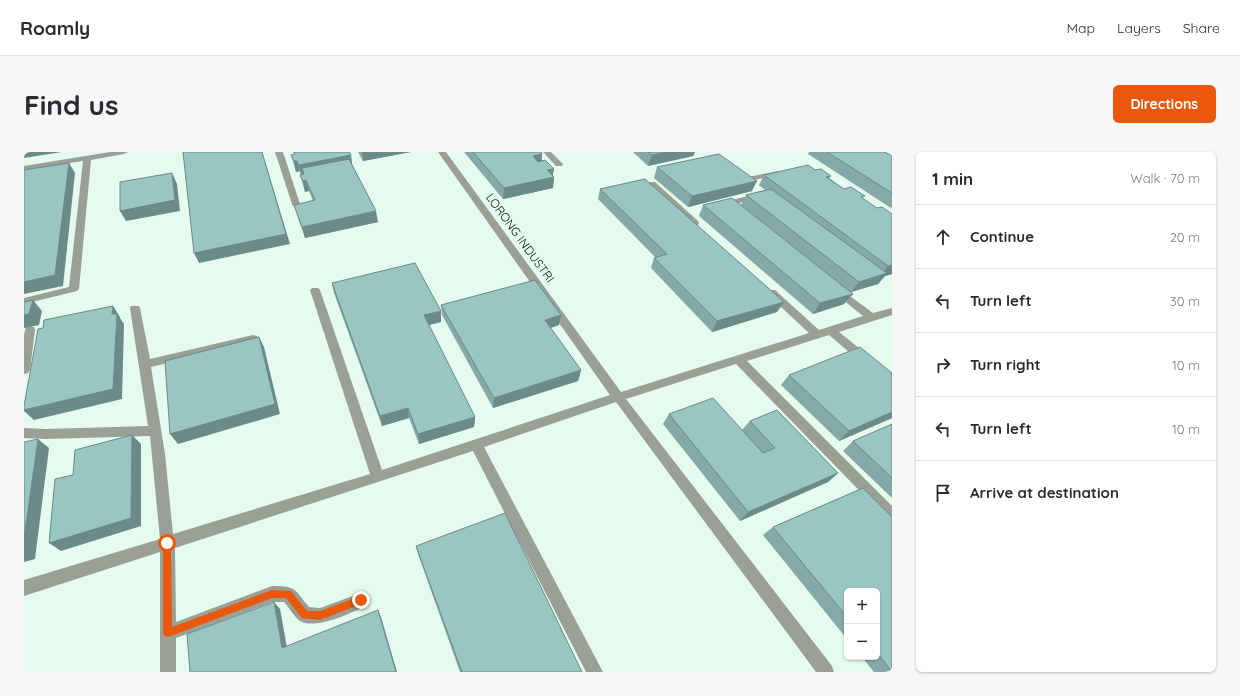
<!DOCTYPE html>
<html lang="en">
<head>
<meta charset="utf-8">
<style>
	:root { --surface:#fff; --page:#f7f7f7; --text:#2b2b33; --muted:#7c7c81; --line:#e1e1e2; --accent:#ea580c }
	body { margin:0; font-family:Quicksand,sans-serif; background:var(--page); color:var(--text) }
	.controls { position:absolute; right:12px; bottom:12px; display:grid; overflow:hidden; border-radius:6px; box-shadow:0 1px 3px #0004 }
	.controls button { width:36px; height:36px; display:grid; place-items:center; padding:0; border:0; border-bottom:1px solid var(--line); background:var(--surface); color:var(--text); font:20px sans-serif }
	.stop { position:absolute; width:12px; height:12px; margin:-9px; border:3px solid #ea580c; border-radius:50%; background:#fff }
	.stop.end { background:#ea580c; border-color:#fff; box-shadow:0 1px 4px #0008 }
	.list { margin:0; padding:0; list-style:none }
	h2 { display:flex; justify-content:space-between; align-items:center; height:52px; margin:0; padding:0 16px; font-size:17px }
	h2 small { font-size:13px; font-weight:400; color:var(--muted) }
	.list li { display:grid; grid-template-columns:26px 1fr auto; gap:12px; align-items:center; box-sizing:border-box; height:64px; padding:0 16px; border-top:1px solid var(--line) }
	.list b { display:block; font-size:15px; white-space:nowrap }
	.list em { font-size:13px; font-style:normal; color:var(--muted) }
	.icon { flex:none; width:22px; height:22px; fill:none; stroke:currentColor; stroke-width:2; stroke-linecap:round; stroke-linejoin:round }
	.map { position:relative; flex:none; width:868px; height:520px; overflow:hidden; border-radius:6px }
	header { display:flex; align-items:center; gap:24px; box-sizing:border-box; height:56px; padding:0 20px; background:var(--surface); border-bottom:1px solid var(--line) }
	header strong { font-size:19px }
	nav { display:flex; gap:22px; margin-inline-start:auto; font-size:14px }
	.intro { display:flex; align-items:center; justify-content:space-between; box-sizing:border-box; height:96px; padding:0 24px }
	h1 { margin:0; font-size:28px }
	.button { padding:10px 18px; border-radius:6px; background:var(--accent); color:#fff; font-size:14px; font-weight:700 }
	main { display:flex; gap:24px; padding:0 24px }
	aside { flex:1; background:var(--surface); border-radius:6px; box-shadow:0 1px 3px #0004 }
	.map>svg:first-child { display:block }
	.lines { fill:none; stroke-linecap:round; stroke-linejoin:round }
	.minor { fill:#9ba096; fill-rule:evenodd }
	.wall { fill:#84a9a7 }
	.shaded-wall { fill:#6b8a88 }
	.building { fill:#99c5c2; stroke:#6b8a88 }
	.route { fill:#ea580c }
	.labels { text-anchor:middle; stroke-width:3; stroke-linejoin:round; paint-order:stroke }
	.street-label { font-size:12px; fill:#09100c; stroke:#e4fbed }
</style>
</head>
<body>
<header>
<strong>Roamly</strong>
<nav><a>Map</a><a>Layers</a><a>Share</a></nav>
</header>
<div class="intro"><h1>Find us</h1><a class="button">Directions</a></div>
<main>
<div class="map">
<svg width="868" height="520" viewBox="0 0 868 520">
	<rect width="100%" height="100%" fill="#e4fbed"/>
	<g class="lines">
		<g class="minor">
			<path d="M86 0H104L100 2 67 8 55 137 53 139 0 152V146L45 135 59 9 0 18V14Z"/>
			<path d="M251 0H259L276 52 275 54H269L268 52Z"/>
			<path d="M414 0H422L597 240 785 181 743 142 742 140 743 138H751L795 178 839 164 809 140 807 138 809 136H815L849 161 868 156V163L815 180 845 204 847 207 845 210H837L805 183 723 209 868 354V369L863 367 712 212 602 247 808 514 810 520H792L592 250 460 295 579 520H562L449 299 151 396 152 470 248 434C273 434 270 437 285 455L296 456 337 441 342 444 345 449 342 454C327 461 292 478 276 469 270 465 265 455 260 450H248L152 486V520H136V400L0 444V428L136 387 126 284 22 287 0 286V276L22 277 124 274 106 156 107 154H115L116 156 126 207 229 183 233 184 234 187 233 190 229 191 127 215 141 302 149 382 346 322 286 138 288 136H294L296 138 358 318 586 243Z"/>
			<path d="M519 0H527L539 12 538 14H532Z"/>
			<path d="M754 19 758 21 757 23 724 29 720 27 724 25Z"/>
			<path d="M625 30H631L674 69 675 71 674 73H668L625 34Z"/>
			<path d="M733 42 737 44 736 46 711 52 716 58 715 60H709L702 51 703 49Z"/>
			<path d="M6 174 10 175 11 178 6 218 4 221 0 222V183L2 175Z"/>
		</g>
	</g>
	<g class="wall">
		<path d="M269 0H325L327 3 328 13 354 70 281 86 273 63 270 53 289 49 285 39 281 40 279 33 276 23H277L276 19 272 20 270 13 267 3 270 2Z"/>
		<path d="M334 0H387L339 9Z"/>
		<path d="M440 0H517L518 9 530 25 529 36 479 47Z"/>
		<path d="M609 0H671L669 4 624 14Z"/>
		<path d="M785 0H861L868 4V55L867 56 784 2Z"/>
		<path d="M633 15 728 39 664 55 630 26Z"/>
		<path d="M791 18 807 24 805 26 820 37 839 47 868 122 861 124 854 132 827 140 820 152 789 162 675 64 679 53H717L722 43 741 38 735 33 740 23Z"/>
		<path d="M576 37 760 150 753 160 688 180 627 116 630 106 631 105 574 47Z"/>
		<path d="M308 131 417 170 405 173 451 265 450 275 395 292 385 266 358 274 310 141Z"/>
		<path d="M417 153 537 163 535 173 527 176 557 218 554 229 469 256 418 163Z"/>
		<path d="M765 223 868 266 815 289 757 233Z"/>
		<path d="M645 262 718 278 726 269 814 321 804 330 716 369 639 272Z"/>
		<path d="M868 272V346L819 299 829 289Z"/>
		<path d="M839 336 868 365V518L861 520H850L838 505H853V439H823V487L739 383 749 375Z"/>
		<path d="M392 394 558 520H436L394 402Z"/>
	</g>
	<g class="shaded-wall">
		<path d="M0 0H38L0 6Z"/>
		<path d="M238 0 266 92 175 111 170 101Z"/>
		<path d="M338 0H387L339 9Z"/>
		<path d="M643 0H671L669 4 624 14 628 3Z"/>
		<path d="M518 2 517 12 509 4Z"/>
		<path d="M327 3 328 13 278 16 279 23H277L275 13Z"/>
		<path d="M270 9H273L276 19 272 20Z"/>
		<path d="M45 11 51 21 39 134 0 142V130Z"/>
		<path d="M530 17 528 26 530 25 529 36 479 47 480 36 523 18Z"/>
		<path d="M148 21 153 32 156 59 102 69 96 59Z"/>
		<path d="M282 28 285 39 281 40 279 29Z"/>
		<path d="M733 29 728 39 664 55 668 44Z"/>
		<path d="M352 59 354 70 281 86 278 75Z"/>
		<path d="M868 113V122L861 124 854 132 827 140 835 130 857 123 864 114Z"/>
		<path d="M829 142 820 152 789 162 796 151Z"/>
		<path d="M9 148 18 159 15 173 0 176V163Z"/>
		<path d="M760 150 753 160 688 180 693 169Z"/>
		<path d="M89 154 96 165V166L100 172 98 247 10 268 0 259V258L88 162Z"/>
		<path d="M417 159V170L401 174 400 163Z"/>
		<path d="M537 163 535 173 519 178 521 168Z"/>
		<path d="M235 185 240 195 256 262 154 292 146 282Z"/>
		<path d="M557 218 554 229 469 256 470 246Z"/>
		<path d="M384 256 385 266 358 274 356 264Z"/>
		<path d="M868 260V266L815 289 825 279Z"/>
		<path d="M451 265 450 275 395 292 394 282Z"/>
		<path d="M108 283 117 292V374L37 399 25 391Z"/>
		<path d="M14 287 25 296 11 407 0 410V386Z"/>
		<path d="M814 321 804 330 716 369 724 360Z"/>
		<path d="M250 450 256 457 264 501 258 496Z"/>
		<path d="M354 458 357 465 373 520H372Z"/>
	</g>
	<g class="building">
		<path d="M159 0H238L262 82 170 101Z"/>
		<path d="M270 0H325L327 3 275 13 273 9H270L267 3 271 2Z"/>
		<path d="M449 0H517L518 2 509 4 514 10 521 8 530 17 523 18 530 25 480 36Z"/>
		<path d="M624 0H643L628 3Z"/>
		<path d="M803 0H861L868 4V41Z"/>
		<path d="M695 2 733 29 668 44 633 15Z"/>
		<path d="M325 7 352 59 278 75 270 53 291 48 282 28 279 29 276 23 280 22 278 16Z"/>
		<path d="M45 11 31 123 0 130V18Z"/>
		<path d="M784 13 791 18 797 17 807 24 802 25 820 37 827 35 841 44 837 45 853 56 858 55 868 62V113L864 114 740 23Z"/>
		<path d="M148 21 151 48 96 59V30Z"/>
		<path d="M621 27 760 150 693 169 630 106 643 102 576 37Z"/>
		<path d="M747 37 863 121 835 130 722 43Z"/>
		<path d="M708 46 829 142 796 151 679 53Z"/>
		<path d="M391 111 417 159 400 163 451 265 394 282 384 256 356 264 308 131Z"/>
		<path d="M511 128 537 163 521 168 557 218 470 246 417 153Z"/>
		<path d="M9 148 5 162 0 163V150Z"/>
		<path d="M89 154 88 162H93L89 237 0 258V254L14 177 19 176 20 168Z"/>
		<path d="M235 185 251 252 146 282 141 209Z"/>
		<path d="M836 195 868 221V260L825 279 765 223Z"/>
		<path d="M689 246 739 301 751 296 726 269 753 258 814 321 724 360 645 262Z"/>
		<path d="M868 272V326L829 289Z"/>
		<path d="M108 283 107 366 25 391 31 327 49 323 51 298Z"/>
		<path d="M14 287 0 386V290Z"/>
		<path d="M839 336 868 365V518H867L853 501V439H823V465L749 375Z"/>
		<path d="M481 361 558 520H438L392 394Z"/>
		<path d="M250 450 258 496 354 458 372 520H166L163 482Z"/>
	</g>
	<path class="route" d="M143 387 147 391 148 475 248 438 267 439 283 459H296L337 444 340 446 341 448 340 451 296 468 278 466 262 446H248L144 485 141 484 139 481V391Z"/>
	<g class="labels">
		<g class="street-label">
			<text transform="translate(496 86) rotate(54)" y="4">LORONG INDUSTRI</text>
		</g>
	</g>
</svg>
<div class="controls">
<button>+</button>
<button>−</button>
</div>
<div class="stop" style="left:143px;top:391px"></div>
<div class="stop end" style="left:337px;top:448px"></div>
</div>
<aside>
<h2>1 min<small>Walk · 70 m</small></h2>
<ul class="list">
<li><svg class="icon" aria-label="ahead" viewBox="0 0 24 24"><path d="M12 20V5M6 11l6-6 6 6"/></svg><div><b>Continue</b></div><em>20 m</em></li>
<li><svg class="icon" aria-label="left" viewBox="0 0 24 24"><path d="M17 20v-9H6M10 6l-5 5 5 5"/></svg><div><b>Turn left</b></div><em>30 m</em></li>
<li><svg class="icon" aria-label="right" viewBox="0 0 24 24"><path d="M7 20v-9h11M14 6l5 5-5 5"/></svg><div><b>Turn right</b></div><em>10 m</em></li>
<li><svg class="icon" aria-label="left" viewBox="0 0 24 24"><path d="M17 20v-9H6M10 6l-5 5 5 5"/></svg><div><b>Turn left</b></div><em>10 m</em></li>
<li><svg class="icon" aria-label="arrive" viewBox="0 0 24 24"><path d="M6 21V4h12l-3 4 3 4H6"/></svg><div><b>Arrive at destination</b></div></li>
</ul>
</aside>
</main>
</body>
</html>
